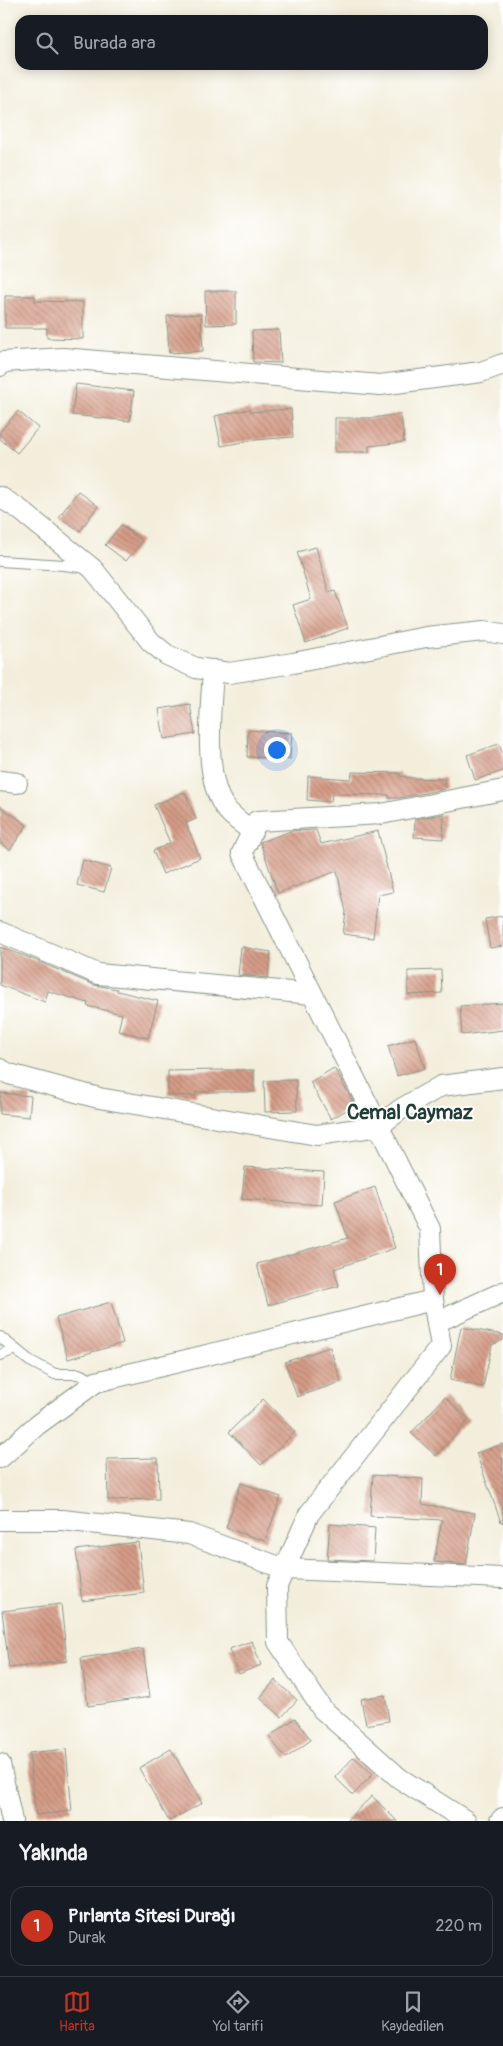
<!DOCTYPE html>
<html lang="tr">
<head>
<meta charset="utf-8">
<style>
	:root { --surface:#171b24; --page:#20242c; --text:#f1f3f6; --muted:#9ea1a6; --line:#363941; --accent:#c8321e }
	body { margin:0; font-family:Pangolin,sans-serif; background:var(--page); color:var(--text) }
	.you { position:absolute; left:276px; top:749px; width:18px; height:18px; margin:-12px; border:4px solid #fff; border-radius:50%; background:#1a73e8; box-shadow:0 0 0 8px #1a73e833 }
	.badge { display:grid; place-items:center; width:32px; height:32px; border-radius:50%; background:var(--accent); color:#fff; font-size:16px; font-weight:700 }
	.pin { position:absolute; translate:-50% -41px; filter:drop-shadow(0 1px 2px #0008) }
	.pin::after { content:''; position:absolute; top:26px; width:18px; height:15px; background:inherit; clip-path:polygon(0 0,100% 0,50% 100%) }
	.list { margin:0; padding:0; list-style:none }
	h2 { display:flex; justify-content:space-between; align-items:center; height:65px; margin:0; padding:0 20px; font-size:21px }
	h2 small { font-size:16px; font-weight:400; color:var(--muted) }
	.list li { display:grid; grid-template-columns:32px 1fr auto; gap:15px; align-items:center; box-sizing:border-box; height:80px; margin:0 10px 10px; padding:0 10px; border:1px solid var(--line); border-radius:15px }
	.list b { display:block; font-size:19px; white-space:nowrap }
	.list p { margin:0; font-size:16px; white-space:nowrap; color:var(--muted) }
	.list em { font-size:16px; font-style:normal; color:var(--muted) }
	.icon { flex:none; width:28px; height:28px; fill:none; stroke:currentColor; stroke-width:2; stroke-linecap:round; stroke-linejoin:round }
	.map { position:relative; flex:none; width:503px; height:1821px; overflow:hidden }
	.search { position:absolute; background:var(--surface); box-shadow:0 2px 12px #0003; left:15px; right:15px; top:15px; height:55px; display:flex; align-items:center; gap:12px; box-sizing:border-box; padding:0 18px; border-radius:15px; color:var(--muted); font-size:19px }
	.sheet { height:155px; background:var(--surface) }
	nav { display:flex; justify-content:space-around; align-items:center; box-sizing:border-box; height:70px; border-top:1px solid var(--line); background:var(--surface); font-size:14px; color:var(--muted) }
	nav a { display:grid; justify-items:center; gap:2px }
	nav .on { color:var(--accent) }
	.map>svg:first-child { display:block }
	.building { fill:url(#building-back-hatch) }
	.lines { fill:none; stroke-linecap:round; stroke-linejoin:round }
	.lane-casing { stroke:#899688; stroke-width:12 }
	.street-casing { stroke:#899688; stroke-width:22 }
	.lane { stroke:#fff; stroke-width:10 }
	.street { stroke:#fff; stroke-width:20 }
	.labels { text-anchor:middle; stroke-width:4; stroke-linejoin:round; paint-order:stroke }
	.district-label { font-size:20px; font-weight:bold; fill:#1f3d34; stroke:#fff }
</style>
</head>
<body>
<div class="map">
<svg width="503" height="1821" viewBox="0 0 503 1821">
	<defs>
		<pattern id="building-back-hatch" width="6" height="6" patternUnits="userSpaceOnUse" patternTransform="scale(1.25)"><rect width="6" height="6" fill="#d69c87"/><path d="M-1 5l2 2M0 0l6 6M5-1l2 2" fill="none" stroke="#ad806f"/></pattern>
	</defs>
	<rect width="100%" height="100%" fill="#fff"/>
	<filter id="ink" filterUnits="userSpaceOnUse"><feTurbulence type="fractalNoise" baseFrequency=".02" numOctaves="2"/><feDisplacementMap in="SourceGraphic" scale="10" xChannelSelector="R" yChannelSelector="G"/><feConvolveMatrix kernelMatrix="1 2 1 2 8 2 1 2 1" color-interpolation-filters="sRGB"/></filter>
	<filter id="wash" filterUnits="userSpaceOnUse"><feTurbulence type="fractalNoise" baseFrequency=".0096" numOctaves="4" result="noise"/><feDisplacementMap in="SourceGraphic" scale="20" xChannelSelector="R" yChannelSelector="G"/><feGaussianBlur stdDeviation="1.12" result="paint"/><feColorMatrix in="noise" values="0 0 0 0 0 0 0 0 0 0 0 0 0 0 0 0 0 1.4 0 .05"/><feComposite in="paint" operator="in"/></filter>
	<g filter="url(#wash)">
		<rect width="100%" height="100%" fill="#f3eedc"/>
		<g id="blocks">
			<g class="building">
				<path d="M205 291H236V324L206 325Z"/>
				<path d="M5 296H35V301L83 302V339L47 338V328H5Z"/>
				<path d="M201 314 203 351 169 353 167 316Z"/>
				<path d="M279 330 281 363 253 362 252 331Z"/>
				<path d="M76 384 134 391 130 421 72 415Z"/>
				<path d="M250 409V412L291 409 293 437 254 440 221 446 215 416Z"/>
				<path d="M18 411 38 428 17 453 0 439V432Z"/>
				<path d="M401 414 404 442 369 446V452H335V418H372Z"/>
				<path d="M78 491 98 506 80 531 59 517Z"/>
				<path d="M121 525 142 541 126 561 105 545Z"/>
				<path d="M316 547 329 593 335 591 348 628 306 643 293 605 311 599 297 552Z"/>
				<path d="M190 704 195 734 164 739 159 709Z"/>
				<path d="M248 730 292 733 290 759 247 757Z"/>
				<path d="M499 744 503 755V771L475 780 467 755Z"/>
				<path d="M352 772 400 773V776L411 778 444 779 445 789 399 798H389V795L332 794 331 802 307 800 308 776 351 779Z"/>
				<path d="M185 792 196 819 186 823 200 858 163 874 153 851 170 843 154 805Z"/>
				<path d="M0 806 27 825 10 850 0 843Z"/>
				<path d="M444 814 443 839 414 837 415 819Z"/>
				<path d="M316 830 321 844 378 831 393 892 378 895 373 938 343 934 346 912 337 871 278 893 260 842 291 831Z"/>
				<path d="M83 860 111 868 104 892 77 885Z"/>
				<path d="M503 916V946L490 948 485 919Z"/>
				<path d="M0 947 25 956 94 985 117 989V991L158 1001 148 1038 118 1031 122 1014 87 1006 88 1003 48 991 45 1002 0 985Z"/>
				<path d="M241 947 271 952 268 978 238 975Z"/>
				<path d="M441 970 442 993 408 995V971Z"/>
				<path d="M503 1003V1030L462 1035 460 1006Z"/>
				<path d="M415 1038 425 1068 397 1076 388 1046Z"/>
				<path d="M334 1068 355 1105 331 1119 310 1082Z"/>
				<path d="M221 1070H254V1092H196V1096L168 1095V1071Z"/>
				<path d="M296 1080 297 1111 265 1112 264 1081Z"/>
				<path d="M0 1093 31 1096 29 1117 0 1114Z"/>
				<path d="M245 1167 324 1172 322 1205 242 1199Z"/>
				<path d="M375 1187 395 1248 334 1269 339 1286 268 1305 257 1264 348 1238 335 1201Z"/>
				<path d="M111 1302 123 1343 68 1359 56 1318Z"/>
				<path d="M461 1327 503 1335V1340L492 1345 483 1387 450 1380Z"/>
				<path d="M330 1347 341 1382 297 1397 285 1362Z"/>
				<path d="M445 1397 469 1420 436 1456 411 1433Z"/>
				<path d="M263 1399 295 1432 261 1465 229 1432Z"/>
				<path d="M503 1444V1522H501L476 1453Z"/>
				<path d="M158 1458 159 1499 108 1500 107 1459Z"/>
				<path d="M373 1475 423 1479 422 1504 475 1513 466 1565 434 1562 442 1520 370 1516Z"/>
				<path d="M241 1483 281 1497 265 1541 226 1528Z"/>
				<path d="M330 1524 375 1528 373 1561 327 1559Z"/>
				<path d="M138 1542 144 1593 82 1601 76 1550Z"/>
				<path d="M61 1604 67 1661 9 1668 2 1611Z"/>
				<path d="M252 1641 261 1665 239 1674 229 1649Z"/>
				<path d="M143 1649 150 1697 88 1706 81 1658Z"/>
				<path d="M275 1680 297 1700 282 1717 260 1698Z"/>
				<path d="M385 1695 389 1721 366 1725 361 1699Z"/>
				<path d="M295 1718 311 1740 286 1758 269 1737Z"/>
				<path d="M66 1749 72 1811 36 1815 29 1753Z"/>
				<path d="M171 1749 202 1803 169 1821 139 1768Z"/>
				<path d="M354 1757 373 1774 353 1795 335 1777Z"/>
				<path d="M372 1796 397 1821H346Z"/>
			</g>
		</g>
	</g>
	<g filter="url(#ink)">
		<use href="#blocks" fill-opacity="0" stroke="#899688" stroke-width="1"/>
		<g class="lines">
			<g class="lane-casing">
				<g id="lane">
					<path d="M0 561 64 565 87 568"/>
					<path d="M0 1337 30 1361 55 1374H79L96 1382"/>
					<path d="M0 1355 15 1349"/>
				</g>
			</g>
			<g class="street-casing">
				<g id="street">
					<path d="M0 366 3 362 63 358 380 385 481 372 503 364"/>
					<path d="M0 497 19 509 93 569 151 642 167 655 196 668 229 673 293 663 426 637 484 631 503 634"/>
					<path d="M213 670C211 707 203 776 224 806 230 816 243 824 252 831"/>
					<path d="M0 781 17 783"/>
					<path d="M0 932 98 974 312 994"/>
					<path d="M0 1069 9 1074 99 1098 317 1135 379 1126 401 1109 441 1086 503 1078"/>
					<path d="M437 1322 503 1292"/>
					<path d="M0 1458 37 1425 96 1382 433 1300"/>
					<path d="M0 1520H62L189 1534 285 1569 503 1578"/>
					<path d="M0 1764 12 1821"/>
					<path d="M466 1821 399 1778 322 1709 278 1642 277 1586 309 1514 441 1346 433 1300 430 1229 242 853 257 821 381 814 503 790"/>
					<path d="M500 1821 503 1818"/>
				</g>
			</g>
			<use href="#lane" class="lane"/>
			<use href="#street" class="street"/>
		</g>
	</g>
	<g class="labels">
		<g class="district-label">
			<text x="410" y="1119">Cemal Caymaz</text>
		</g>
	</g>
</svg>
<div class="you"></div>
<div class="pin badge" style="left:440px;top:1295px">1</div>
<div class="search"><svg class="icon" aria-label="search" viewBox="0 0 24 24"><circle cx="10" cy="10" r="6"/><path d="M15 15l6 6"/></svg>Burada ara</div>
</div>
<section class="sheet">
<h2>Yakında<small></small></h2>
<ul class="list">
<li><span class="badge">1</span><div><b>Pırlanta Sitesi Durağı</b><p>Durak</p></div><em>220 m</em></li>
</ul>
</section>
<nav>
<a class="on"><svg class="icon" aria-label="map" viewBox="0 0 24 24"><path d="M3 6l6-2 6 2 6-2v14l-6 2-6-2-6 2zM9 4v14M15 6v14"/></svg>Harita</a>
<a><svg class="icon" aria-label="directions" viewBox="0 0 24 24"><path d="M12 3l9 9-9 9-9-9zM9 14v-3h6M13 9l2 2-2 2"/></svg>Yol tarifi</a>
<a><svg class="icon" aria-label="saved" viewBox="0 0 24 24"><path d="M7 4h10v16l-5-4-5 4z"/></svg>Kaydedilen</a>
</nav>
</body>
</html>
